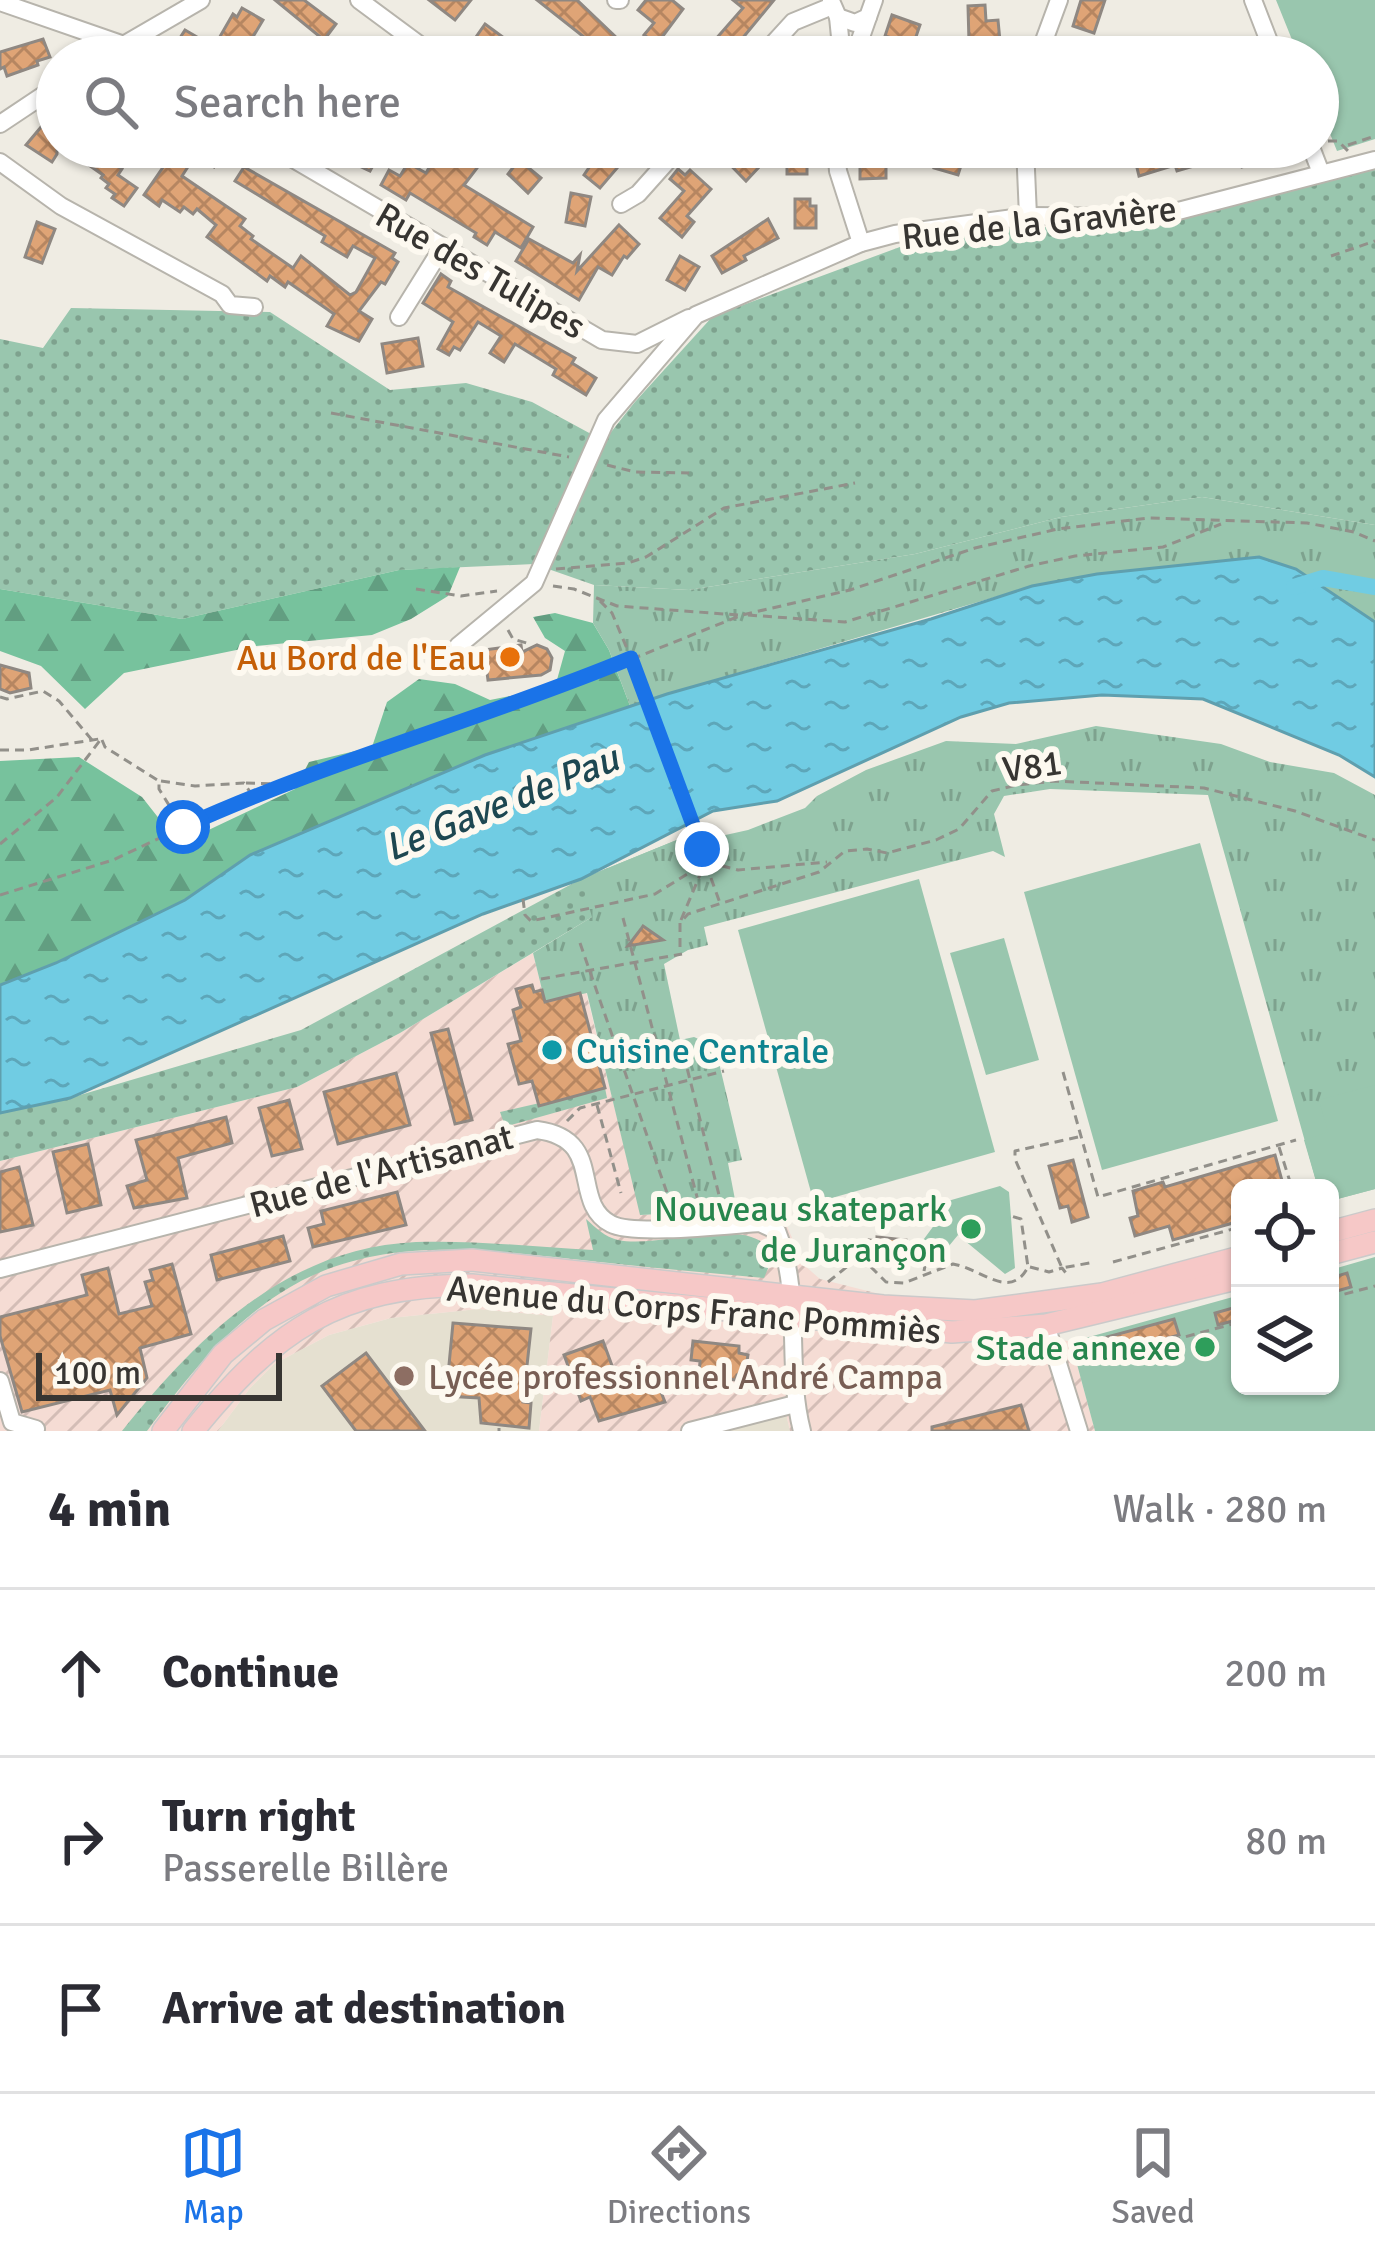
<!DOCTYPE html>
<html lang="en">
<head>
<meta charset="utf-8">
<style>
	:root { --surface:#fff; --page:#f7f7f7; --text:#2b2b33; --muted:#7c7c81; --line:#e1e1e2; --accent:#1a73e8 }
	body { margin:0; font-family:Signika,sans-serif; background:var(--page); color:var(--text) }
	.controls { position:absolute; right:36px; bottom:36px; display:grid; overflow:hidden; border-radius:18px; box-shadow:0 3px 9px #0004 }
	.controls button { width:108px; height:108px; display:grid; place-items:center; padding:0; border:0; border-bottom:3px solid var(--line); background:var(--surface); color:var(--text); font:60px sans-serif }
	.scale { position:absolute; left:36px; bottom:30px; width:246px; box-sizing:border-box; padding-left:12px; border:6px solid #373532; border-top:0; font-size:33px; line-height:42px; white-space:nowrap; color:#373532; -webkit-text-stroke:9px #fdf9f0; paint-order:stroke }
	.stop { position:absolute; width:36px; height:36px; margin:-27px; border:9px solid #1a73e8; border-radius:50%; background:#fff }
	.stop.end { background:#1a73e8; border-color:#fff; box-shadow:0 3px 12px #0008 }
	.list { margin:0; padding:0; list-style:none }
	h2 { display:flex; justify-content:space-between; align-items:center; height:156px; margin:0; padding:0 48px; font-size:51px }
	h2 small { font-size:39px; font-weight:400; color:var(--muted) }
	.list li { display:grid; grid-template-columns:78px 1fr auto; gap:36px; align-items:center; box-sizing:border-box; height:168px; padding:0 48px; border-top:3px solid var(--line) }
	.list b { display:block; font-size:45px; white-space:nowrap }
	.list p { margin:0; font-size:39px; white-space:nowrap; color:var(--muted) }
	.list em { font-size:39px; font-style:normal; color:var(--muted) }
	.icon { flex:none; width:66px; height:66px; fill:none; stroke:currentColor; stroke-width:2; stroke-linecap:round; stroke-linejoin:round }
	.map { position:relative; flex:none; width:1375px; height:1431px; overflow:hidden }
	.search { position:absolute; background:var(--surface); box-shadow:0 3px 9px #0004; left:36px; right:36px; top:36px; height:132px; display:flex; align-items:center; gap:30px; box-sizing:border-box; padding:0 42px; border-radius:66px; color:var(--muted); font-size:45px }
	.sheet { height:660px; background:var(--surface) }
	nav { display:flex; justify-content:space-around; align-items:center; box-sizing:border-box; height:168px; border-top:3px solid var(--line); background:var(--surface); font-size:33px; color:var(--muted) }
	nav a { display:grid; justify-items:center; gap:6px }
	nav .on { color:var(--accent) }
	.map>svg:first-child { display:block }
	.built { fill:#e5e0d0 }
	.industrial { fill:url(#industrial-furrows) }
	.grass { fill:url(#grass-dots) }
	.forest { fill:url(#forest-firs) }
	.park { fill:url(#park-tufts) }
	.pitch { fill:#99c6ae }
	.water { fill:url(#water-ripples); stroke:#5f9fae; stroke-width:3 }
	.pier { fill:#efece3 }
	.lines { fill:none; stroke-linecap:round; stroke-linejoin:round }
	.canal { stroke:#70cce3; stroke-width:16 }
	.building { fill:url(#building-cross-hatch); stroke:#8f8882; stroke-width:3 }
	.minor-casing { stroke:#b7b4ac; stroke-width:20 }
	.major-casing { stroke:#cbcaca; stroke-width:24 }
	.path { stroke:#92908a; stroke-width:3; stroke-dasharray:9 6; stroke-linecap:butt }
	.minor { stroke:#fff; stroke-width:16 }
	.major { stroke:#f6c8c7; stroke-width:21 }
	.route { stroke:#1a73e8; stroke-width:15 }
	.food-dot { fill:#e8710a; stroke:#fdf9f0; stroke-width:4.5 }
	.culture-dot { fill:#0f9aa8; stroke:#fdf9f0; stroke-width:4.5 }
	.leisure-dot { fill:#2e9e5b; stroke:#fdf9f0; stroke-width:4.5 }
	.education-dot { fill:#8d6e63; stroke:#fdf9f0; stroke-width:4.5 }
	.labels { text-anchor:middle; stroke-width:12; stroke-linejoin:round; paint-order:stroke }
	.street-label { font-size:36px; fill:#373532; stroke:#fdf9f0 }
	.food-label { font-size:36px; fill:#c56008; stroke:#fdf9f0; text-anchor:end }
	.culture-label { font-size:36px; fill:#0d838f; stroke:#fdf9f0; text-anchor:start }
	.leisure-label { font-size:36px; fill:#27864d; stroke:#fdf9f0; text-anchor:end }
	.education-label { font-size:36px; fill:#785e54; stroke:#fdf9f0; text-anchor:start }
	.water-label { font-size:39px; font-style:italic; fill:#1d4751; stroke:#fdf9f0 }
</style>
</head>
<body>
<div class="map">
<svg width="1375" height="1431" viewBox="0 0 1375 1431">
	<defs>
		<pattern id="industrial-furrows" width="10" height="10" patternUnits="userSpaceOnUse" patternTransform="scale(3)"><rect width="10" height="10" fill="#f5dcd4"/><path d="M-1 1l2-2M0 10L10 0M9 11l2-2" fill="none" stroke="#d3bdb6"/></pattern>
		<pattern id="grass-dots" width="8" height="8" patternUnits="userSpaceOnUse" patternTransform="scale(3)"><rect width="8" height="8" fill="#99c6ae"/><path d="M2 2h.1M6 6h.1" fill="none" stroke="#7ea28e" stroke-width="1.8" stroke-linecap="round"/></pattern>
		<pattern id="forest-firs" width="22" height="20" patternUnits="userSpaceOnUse" patternTransform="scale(3)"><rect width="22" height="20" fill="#77c29d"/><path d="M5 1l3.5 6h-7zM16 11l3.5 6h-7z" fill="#629e81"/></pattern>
		<pattern id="park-tufts" width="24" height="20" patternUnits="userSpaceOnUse" patternTransform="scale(3)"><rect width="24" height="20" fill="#99c6ae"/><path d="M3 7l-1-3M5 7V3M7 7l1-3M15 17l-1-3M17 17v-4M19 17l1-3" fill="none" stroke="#7ea28e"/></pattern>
		<pattern id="water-ripples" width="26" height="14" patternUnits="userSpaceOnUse" patternTransform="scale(3)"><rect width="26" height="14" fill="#70cce3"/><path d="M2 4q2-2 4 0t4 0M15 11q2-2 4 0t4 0" fill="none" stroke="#5da6b9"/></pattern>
		<pattern id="building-cross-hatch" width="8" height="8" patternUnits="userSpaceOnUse" patternTransform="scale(3)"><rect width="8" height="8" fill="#dfa476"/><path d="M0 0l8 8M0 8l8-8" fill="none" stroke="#b68661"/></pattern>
	</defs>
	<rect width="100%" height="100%" fill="#efece3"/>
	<g class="built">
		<path d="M478 1309 553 1316 539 1431H218L250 1388 274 1364 329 1335 391 1318Z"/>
		<path d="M786 1413 790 1431H722Z"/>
	</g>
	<path class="industrial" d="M533 953 545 1002 586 992 641 1215 753 1209 772 1212 786 1224 804 1265 820 1279 1071 1342 1095 1431H790L786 1414 722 1431H539L553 1316 478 1309 391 1318 329 1335 274 1364 250 1388 218 1431H0V1161L297 1087 400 1033Z"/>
	<g class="grass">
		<path d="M1375 167V525L1202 497 1061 517 915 554 689 590 594 585 534 564 399 570 182 619 0 589V339L43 348 71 308 270 312 390 390 466 383 532 402 604 441 634 403 713 316 908 244 1011 228 1158 224Z"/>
		<path d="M689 835 714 902 592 917 400 1033 297 1087 0 1161V1113L70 1098 301 1030 581 879Z"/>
		<path d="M605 1088 607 1098 511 1125 505 1126 500 1112Z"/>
		<path d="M586 1219C596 1228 605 1237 618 1240 659 1249 742 1215 770 1249L772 1259 764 1278C709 1273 654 1268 600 1262 492 1251 376 1230 279 1294 224 1330 186 1379 147 1431H122C198 1336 287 1248 416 1242 475 1240 534 1247 593 1250Z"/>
	</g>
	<g class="forest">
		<path d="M460 567 448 596 411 619 372 635 256 646 124 673 85 709 41 666 0 651V589L182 619 399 570Z"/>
		<path d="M555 613 593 623 609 650 630 706 485 755 250 855 185 900 56 963 0 985V761L79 757 142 797 179 844 295 789 309 762 372 747 387 702 419 679 455 684 490 700 555 687 565 651 545 638 533 617Z"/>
	</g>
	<g class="park">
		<path d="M1202 497 1375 525V622L1259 557 1097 574 1032 586 653 698 638 659 629 664 643 702 630 706 609 650 593 623 594 585 689 590 915 554 1061 517Z"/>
		<path d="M1096 726 1221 744 1270 762 1334 773 1375 795V1189L1330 1201V1188H1318L1208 795 1050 789 1004 796 994 814 1005 857 993 851 704 927 708 945 688 950 664 964 680 1040 694 1037 715 1046 742 1160 728 1163 737 1210 640 1215 587 993 545 1002 533 953 592 917 581 879 689 835 700 832 721 836 748 830 805 808 817 796 866 770 946 741 1016 744Z"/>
	</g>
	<g class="pitch">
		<path d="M1276 0H1375V139L1337 151 1318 104V57H1299Z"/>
		<path d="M1200 843 1278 1121 1102 1170 1024 892Z"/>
		<path d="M919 879 995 1152 814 1203 738 930Z"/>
		<path d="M1004 938 1039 1060 986 1075 950 953Z"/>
		<path d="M1375 1085V1189L1330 1201V1188H1318L1304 1140 1328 1132 1319 1100Z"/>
		<path d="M1000 1186 1009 1192 1015 1268 1005 1274 958 1235 939 1258 921 1243 935 1224 927 1207Z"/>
		<path d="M1375 1257V1431H1095L1071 1342 1240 1295V1386H1330V1270Z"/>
	</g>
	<path class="water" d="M1259 557 1296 569 1375 622V777L1339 755 1203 699 1102 695 1009 703 961 717 777 801 713 811 581 879 483 914 70 1098 0 1113V985L56 963 185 900 250 855 485 755 667 694 931 619 1032 586 1097 574Z"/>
	<path class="pier" d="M651 693 698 826 688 831 641 696Z"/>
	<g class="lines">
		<path class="canal" d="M1294 587 1323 578 1375 587"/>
	</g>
	<g class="building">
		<path d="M275 0H304L336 24 324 40Z"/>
		<path d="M429 0H471L455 20Z"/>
		<path d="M537 0H577L618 39 612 46 625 57H569L584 37Z"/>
		<path d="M646 0H672L683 9 657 44 644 35 654 23 638 10Z"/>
		<path d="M733 0H774L727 57H700L743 8Z"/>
		<path d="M1081 0H1105L1094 33 1073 26Z"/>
		<path d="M985 5 986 21 998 20 1000 41 969 42 968 6Z"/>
		<path d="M242 8 263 20 241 57H190L180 51 182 48 176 44 185 30 214 47 233 14 237 17Z"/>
		<path d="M892 15 920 25 909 57H895L901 41 885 36Z"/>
		<path d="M485 24 530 57H497L474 40Z"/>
		<path d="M43 39 50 57 37 61 38 65 7 76 4 67 0 69V52Z"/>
		<path d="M367 39 393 57H354Z"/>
		<path d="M57 108V154L52 162 26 145Z"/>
		<path d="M63 147H105L114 153 109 160 122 169 118 175 137 188 124 206 112 198 115 194 106 188 109 184 101 178 103 175Z"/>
		<path d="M177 147H226L214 167 195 156 182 176 245 219 240 226 253 236 251 239 293 268 301 256 350 295 356 292 375 258 353 246 347 257 322 242 325 236 235 181 244 167 395 253 392 258 398 262 385 284 381 282 359 311 372 319 359 341 327 326 334 314 288 282 285 287 270 276 267 281 207 237 216 225 197 209 193 214 184 207 180 212 162 200 159 206 144 195Z"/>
		<path d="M361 147H383L370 171 353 163Z"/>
		<path d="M459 147H493L464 185 533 227 521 248 495 232 487 245 474 237 476 233 410 193 406 200 381 185 389 170 400 176 408 163 426 173 435 157 439 159 444 153 452 157Z"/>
		<path d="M603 147H635L600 188 584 175Z"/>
		<path d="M713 147H736L759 167 746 181Z"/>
		<rect x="787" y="147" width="20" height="27"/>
		<path d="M940 147H967L958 175 934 168Z"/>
		<path d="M1132 147H1153L1156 158 1194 147H1215L1218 159 1177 171 1175 165 1139 176Z"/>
		<path d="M1236 147H1254L1259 162 1242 167Z"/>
		<path d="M886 159V178L860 179V160Z"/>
		<path d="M519 160 541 178 528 193 508 174Z"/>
		<path d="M678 169 685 175 690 170 711 189 687 216 694 222 682 237 660 218 684 191 670 179Z"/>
		<path d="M571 193 591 197 585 226 566 222Z"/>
		<path d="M795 199H810V206H816V228H795Z"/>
		<path d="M768 219 778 238 744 256 746 260 722 273 712 256Z"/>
		<path d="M37 222 55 229 42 263 25 257Z"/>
		<path d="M619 225 639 244 627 258 624 256 612 275 598 267 579 300 516 261 529 239 573 263 580 255 577 271Z"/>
		<path d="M680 256 699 267 685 290 667 280Z"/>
		<path d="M441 274 451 281 448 287 575 358 572 363 596 378 586 395 553 375 556 369 515 344 504 362 490 353 501 336 478 322 460 350 454 347 449 355 438 349 453 322 423 303Z"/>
		<path d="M418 338 423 366 387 373 382 344Z"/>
		<path d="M521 645 522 652 537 645 547 649 552 658 550 670 541 675 488 680 484 650Z"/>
		<path d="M0 665 29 673 31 688 10 693 0 689Z"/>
		<path d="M643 926 663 940 628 946 641 929Z"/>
		<path d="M532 985 534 992 542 990 545 1002 580 993 605 1088 539 1106 532 1081 519 1084 508 1044 521 1041 513 1010 521 1007 516 989Z"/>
		<path d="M448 1029 472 1120 455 1124 431 1033Z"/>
		<path d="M396 1073 410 1125 338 1144 324 1092Z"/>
		<path d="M289 1100 302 1149 272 1156 259 1108Z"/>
		<path d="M226 1117 232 1143 178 1158 187 1198 134 1208 127 1186 147 1180 136 1140Z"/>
		<path d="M88 1144 101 1205 67 1213 53 1152Z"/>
		<path d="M1275 1155 1284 1188H1240V1221L1173 1240 1169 1226 1135 1236 1130 1218 1138 1216 1133 1191 1163 1182 1165 1187Z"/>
		<path d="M1073 1160 1088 1217 1072 1222 1068 1206 1060 1208 1049 1166Z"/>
		<path d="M19 1167 33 1225 0 1232V1172Z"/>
		<path d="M397 1192 406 1225 313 1247 308 1228 324 1224 321 1211Z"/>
		<path d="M283 1236 290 1261 217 1280 211 1255Z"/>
		<path d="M877 1237 906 1240 903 1262 867 1255 869 1240 877 1241Z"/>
		<path d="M172 1264 191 1334 140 1348 147 1378 117 1415 110 1390 22 1412 0 1336V1317L87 1295 82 1275 108 1268 119 1314 152 1306 145 1282 153 1280 150 1270Z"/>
		<path d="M1347 1273 1351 1287 1330 1293V1278Z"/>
		<path d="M1240 1306V1319L1218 1325 1215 1313Z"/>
		<path d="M1174 1319 1179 1335 1115 1353 1114 1348 1095 1353 1092 1341Z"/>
		<path d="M453 1323 531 1329 523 1402 531 1403 529 1428 481 1423 479 1398 446 1396Z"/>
		<path d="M603 1341 618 1382 652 1370 665 1402 599 1421 590 1397 581 1401 564 1355Z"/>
		<path d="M693 1341 739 1346V1353L748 1355 747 1361 751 1362 749 1376 737 1375 736 1380 699 1376 700 1361 691 1360Z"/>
		<path d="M366 1353 425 1431H356L322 1386Z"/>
		<path d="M1021 1405 1029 1431H932V1427Z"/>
	</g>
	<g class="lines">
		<g class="minor-casing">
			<g id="minor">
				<path d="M359 0 436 57"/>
				<path d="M616 0H620"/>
				<path d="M1253 0 1275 57"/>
				<path d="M831 1 838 17 855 23 868 17 874 0"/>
				<path d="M0 2 124 45 136 57"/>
				<path d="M838 17 842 57"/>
				<path d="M103 57 201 0"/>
				<path d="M761 57 793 22 832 6"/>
				<path d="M854 57 868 17"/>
				<path d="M1038 57 1059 0"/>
				<path d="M0 124 57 86"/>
				<path d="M273 147 602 340 637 344 689 318"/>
				<path d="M836 147 838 171 861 243"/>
				<path d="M1025 147 1028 216"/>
				<path d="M1311 147 1321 173"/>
				<path d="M0 162 61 206 222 294 230 305 254 307"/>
				<path d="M621 204 638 194 680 147"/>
				<path d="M399 317 442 248"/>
				<path d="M458 646 534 583 606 420 696 315 861 243 895 234 1028 216 1155 217 1375 160"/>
				<path d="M0 1269 537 1130C607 1139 569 1202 611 1224 634 1236 729 1225 760 1223L777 1231C803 1296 785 1365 802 1431"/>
				<path d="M1046 1325 1079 1431"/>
				<path d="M0 1381 12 1422 36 1429"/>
				<path d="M690 1431 795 1404"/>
			</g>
		</g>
		<g class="major-casing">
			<g id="major">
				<path d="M1330 1232 1375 1220"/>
				<path d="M1330 1254 1375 1242"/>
				<path d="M163 1431 223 1354 264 1320 326 1286 401 1264 472 1260 883 1306 975 1311 1102 1294 1240 1257"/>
				<path d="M193 1431C275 1330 337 1286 472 1285L952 1332 1046 1325 1240 1278"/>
			</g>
		</g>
		<g class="path">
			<path d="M1328 141H1338L1349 152"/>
			<path d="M1348 145 1375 136"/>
			<path d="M1331 256 1375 241"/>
			<path d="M331 413 569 457"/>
			<path d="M607 465 635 472 689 473"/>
			<path d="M556 569 628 563 646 557 724 508 855 483"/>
			<path d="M553 586 574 589 617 606 738 615"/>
			<path d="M416 589 461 596 497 591"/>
			<path d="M600 601 612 613 631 658 720 903"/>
			<path d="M748 615 845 622 1029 566 1075 556 1163 547 1221 524"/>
			<path d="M508 630 513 639 530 644"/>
			<path d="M0 697 7 699 43 691 59 701 92 740"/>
			<path d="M102 740 105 747 159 781V789L182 826"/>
			<path d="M0 750H28L99 739"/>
			<path d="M161 781 195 786 244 783 252 795"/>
			<path d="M246 783 284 784"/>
			<path d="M0 844 57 797 101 739"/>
			<path d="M707 862 738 870 827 862"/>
			<path d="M0 895 113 860 217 811 537 697 742 615 850 590 975 548 1058 529 1148 518 1307 523 1354 532 1375 541"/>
			<path d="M523 899 525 915 531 921 655 894 705 863"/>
			<path d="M623 918 701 1212"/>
			<path d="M681 920 705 863"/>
			<path d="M580 943 674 1213"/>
			<path d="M680 947V923L688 914 819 872 845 851 867 849 887 853 936 840 959 829 992 791 1017 785 1055 781 1204 788 1295 811 1375 840"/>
			<path d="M541 979 682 954"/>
			<path d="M680 1040 722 1207"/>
			<path d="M1063 1072 1098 1197 1296 1140"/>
			<path d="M597 1105 621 1193"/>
			<path d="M567 1121 580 1108 724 1071"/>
			<path d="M1078 1137 1015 1151V1159L1062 1268 1095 1262"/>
			<path d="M1279 1147 1292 1188"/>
			<path d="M860 1256 886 1282 904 1283 953 1264C982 1269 1010 1301 1028 1267L1021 1219 1011 1216"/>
			<path d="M1113 1262 1240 1227"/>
			<path d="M1030 1267 1049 1272 1062 1268 1069 1277"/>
			<path d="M924 1271 928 1251"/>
			<path d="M828 1282 864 1253"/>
			<path d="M1330 1298 1375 1286"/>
			<path d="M1099 1360 1240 1322"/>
			<path d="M499 1428V1431"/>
		</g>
		<use href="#minor" class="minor"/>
		<use href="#major" class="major"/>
	</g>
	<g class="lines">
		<path class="route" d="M183 827C328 761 484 719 631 658L702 849"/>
	</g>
	<circle class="food-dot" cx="510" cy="657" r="12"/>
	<circle class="culture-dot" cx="552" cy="1050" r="12"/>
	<g class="leisure-dot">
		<circle cx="971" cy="1229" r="12"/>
		<circle cx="1205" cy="1347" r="12"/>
	</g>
	<circle class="education-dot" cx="404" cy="1376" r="12"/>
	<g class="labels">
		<g class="street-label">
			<text transform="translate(1039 222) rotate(-6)" y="13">Rue de la Gravière</text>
			<text transform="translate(481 270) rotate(30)" y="13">Rue des Tulipes</text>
			<text transform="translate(1032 765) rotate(-8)" y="13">V81</text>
			<text transform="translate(381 1170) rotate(-15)" y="13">Rue de l'Artisanat</text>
			<text transform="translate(694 1309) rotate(5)" y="13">Avenue du Corps Franc Pommiès</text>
		</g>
		<g class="food-label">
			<text x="486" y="670">Au Bord de l'Eau</text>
		</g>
		<g class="culture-label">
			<text x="576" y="1063">Cuisine Centrale</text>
		</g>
		<g class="leisure-label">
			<text x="947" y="1221">Nouveau skatepark<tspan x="947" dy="41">de Jurançon</tspan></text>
			<text x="1181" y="1360">Stade annexe</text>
		</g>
		<g class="education-label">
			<text x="428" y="1389">Lycée professionnel André Campa</text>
		</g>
		<g class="water-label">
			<text transform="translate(501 802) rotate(-22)" y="14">Le Gave de Pau</text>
		</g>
	</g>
</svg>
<div class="controls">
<button><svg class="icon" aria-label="locate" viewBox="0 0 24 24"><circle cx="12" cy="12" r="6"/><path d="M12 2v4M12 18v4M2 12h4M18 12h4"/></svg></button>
<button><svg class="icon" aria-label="layers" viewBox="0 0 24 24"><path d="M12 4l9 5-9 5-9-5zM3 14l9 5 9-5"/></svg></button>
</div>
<div class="scale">100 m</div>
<div class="stop" style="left:183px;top:827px"></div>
<div class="stop end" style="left:702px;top:849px"></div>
<div class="search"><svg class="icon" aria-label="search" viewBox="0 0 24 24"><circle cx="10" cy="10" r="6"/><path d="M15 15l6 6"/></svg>Search here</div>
</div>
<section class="sheet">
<h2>4 min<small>Walk · 280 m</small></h2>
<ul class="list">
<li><svg class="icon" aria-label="ahead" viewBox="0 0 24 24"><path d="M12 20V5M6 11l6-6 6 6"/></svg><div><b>Continue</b></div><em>200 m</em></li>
<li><svg class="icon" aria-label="right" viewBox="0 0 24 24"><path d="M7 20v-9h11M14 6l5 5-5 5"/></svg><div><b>Turn right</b><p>Passerelle Billère</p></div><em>80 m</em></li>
<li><svg class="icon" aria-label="arrive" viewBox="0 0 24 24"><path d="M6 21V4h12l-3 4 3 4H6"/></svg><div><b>Arrive at destination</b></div></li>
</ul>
</section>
<nav>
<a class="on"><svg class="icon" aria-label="map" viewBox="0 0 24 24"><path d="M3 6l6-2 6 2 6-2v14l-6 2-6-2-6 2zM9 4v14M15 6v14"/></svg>Map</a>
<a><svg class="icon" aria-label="directions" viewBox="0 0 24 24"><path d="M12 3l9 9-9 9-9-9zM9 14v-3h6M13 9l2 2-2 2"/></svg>Directions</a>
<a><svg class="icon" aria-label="saved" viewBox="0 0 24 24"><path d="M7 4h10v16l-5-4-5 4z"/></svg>Saved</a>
</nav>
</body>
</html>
